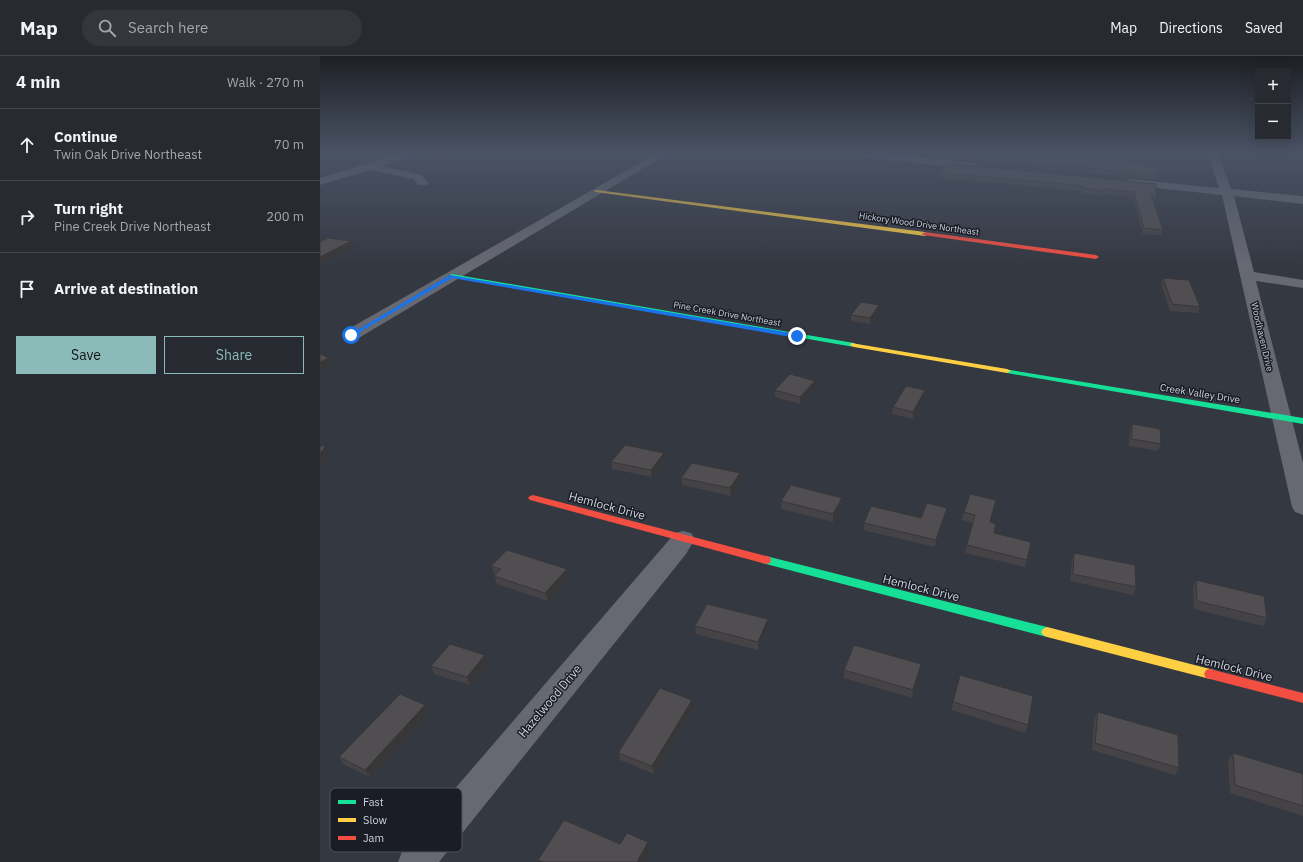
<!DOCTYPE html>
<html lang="en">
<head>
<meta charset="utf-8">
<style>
	:root { --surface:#272a31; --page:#33363d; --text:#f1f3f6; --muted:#a4a7ab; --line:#43464d; --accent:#8bbbb9 }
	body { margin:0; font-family:"IBM Plex Sans",sans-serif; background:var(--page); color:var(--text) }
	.controls { position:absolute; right:12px; top:12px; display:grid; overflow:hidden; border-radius:0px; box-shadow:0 4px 16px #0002 }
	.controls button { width:36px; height:36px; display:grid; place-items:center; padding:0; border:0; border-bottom:1px solid var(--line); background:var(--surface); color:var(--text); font:20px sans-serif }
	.stop { position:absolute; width:12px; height:12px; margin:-9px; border:3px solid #1a73e8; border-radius:50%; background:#fff }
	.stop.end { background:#1a73e8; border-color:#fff; box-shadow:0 1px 4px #0008 }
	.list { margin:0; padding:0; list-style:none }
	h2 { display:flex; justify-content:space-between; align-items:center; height:52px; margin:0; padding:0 16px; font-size:17px }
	h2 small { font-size:13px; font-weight:400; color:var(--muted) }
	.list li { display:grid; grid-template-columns:26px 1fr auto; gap:12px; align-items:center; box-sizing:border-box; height:72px; padding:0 16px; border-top:1px solid var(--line) }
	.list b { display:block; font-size:15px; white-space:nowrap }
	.list p { margin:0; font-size:13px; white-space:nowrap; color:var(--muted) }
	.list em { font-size:13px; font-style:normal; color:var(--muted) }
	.actions { display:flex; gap:8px; padding:12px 16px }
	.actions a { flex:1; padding:9px 0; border:1px solid var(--accent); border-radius:0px; text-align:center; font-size:14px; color:var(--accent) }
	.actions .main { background:var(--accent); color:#111 }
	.icon { flex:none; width:22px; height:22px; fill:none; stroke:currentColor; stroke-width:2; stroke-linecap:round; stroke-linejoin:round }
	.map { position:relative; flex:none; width:983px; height:806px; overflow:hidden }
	header { display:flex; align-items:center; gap:24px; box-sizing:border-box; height:56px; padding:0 20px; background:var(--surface); border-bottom:1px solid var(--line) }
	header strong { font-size:19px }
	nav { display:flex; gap:22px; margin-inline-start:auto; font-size:14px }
	.search { width:280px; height:36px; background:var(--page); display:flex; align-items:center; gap:10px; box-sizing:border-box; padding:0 14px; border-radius:22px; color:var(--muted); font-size:15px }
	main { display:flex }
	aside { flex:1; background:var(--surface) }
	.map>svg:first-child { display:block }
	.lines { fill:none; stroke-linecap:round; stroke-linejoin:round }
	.street { fill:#666872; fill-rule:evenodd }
	.fast { fill:#16e098; fill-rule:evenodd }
	.slow { fill:#ffcf43; fill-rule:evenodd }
	.jam { fill:#f24e42; fill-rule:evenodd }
	.wall { fill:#454345 }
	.shaded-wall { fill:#383738 }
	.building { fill:#504e50; stroke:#383738 }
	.route { fill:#1a73e8 }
	.labels { text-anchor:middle; stroke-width:3; stroke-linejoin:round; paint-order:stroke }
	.far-street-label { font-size:9px; fill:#ccd2dd; stroke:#1a1d25 }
	.street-label { font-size:10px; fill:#ccd2dd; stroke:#1a1d25 }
	.near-street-label { font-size:12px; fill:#ccd2dd; stroke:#1a1d25 }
	.key { fill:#1a1d25; stroke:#4f535c; stroke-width:1 }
	.key-label { font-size:11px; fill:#ccd2dd }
</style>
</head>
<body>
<header>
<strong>Map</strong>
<div class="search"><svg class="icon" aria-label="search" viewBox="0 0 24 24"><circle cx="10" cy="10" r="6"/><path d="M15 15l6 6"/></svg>Search here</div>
<nav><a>Map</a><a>Directions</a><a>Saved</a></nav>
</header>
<main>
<aside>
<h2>4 min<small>Walk · 270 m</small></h2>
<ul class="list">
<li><svg class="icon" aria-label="ahead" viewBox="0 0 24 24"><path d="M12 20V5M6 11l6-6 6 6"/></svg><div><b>Continue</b><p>Twin Oak Drive Northeast</p></div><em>70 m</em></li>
<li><svg class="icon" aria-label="right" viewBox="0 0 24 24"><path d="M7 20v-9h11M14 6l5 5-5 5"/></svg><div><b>Turn right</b><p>Pine Creek Drive Northeast</p></div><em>200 m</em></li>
<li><svg class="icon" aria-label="arrive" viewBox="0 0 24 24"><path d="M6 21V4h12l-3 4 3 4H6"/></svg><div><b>Arrive at destination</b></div></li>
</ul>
<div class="actions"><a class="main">Save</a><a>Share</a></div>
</aside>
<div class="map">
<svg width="983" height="806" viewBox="0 0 983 806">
	<rect width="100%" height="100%" fill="#343841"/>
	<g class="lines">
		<g class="street">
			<path d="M82 97H97L96 99 61 110 102 119 108 127 106 129H98L94 123 49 114 0 129V122Z"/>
			<path d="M337 97H349L37 283 31 284 25 283 23 279 25 275Z"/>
			<path d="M527 97H558L654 107 659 110 654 113 532 100Z"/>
			<path d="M888 97H898L911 133 983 140V148L914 140 934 216 983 224V232L936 225 983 407V459L975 456 972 451 902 139 809 129 803 126 809 123 899 132Z"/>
			<path d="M363 475 371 477 375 483 366 498 119 806H78L83 793 355 477Z"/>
		</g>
		<g class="fast">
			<path d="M132 218 534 287 538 289 534 291 130 221V219Z"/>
			<path d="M684 313 983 362V368L687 317 683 315Z"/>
			<path d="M446 500 727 571 731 573 733 576 731 579 727 581 442 507 441 504 442 501Z"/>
		</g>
		<g class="slow">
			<path d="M277 134 605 176 608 178 605 180 275 136V134Z"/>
			<path d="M531 287 687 313 691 315 687 317 534 291 530 289Z"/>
			<path d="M727 571 890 613 894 614 896 618 894 622 890 623 727 581 723 579 721 576 723 573Z"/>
		</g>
		<g class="jam">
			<path d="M605 176 776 199 779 201 776 203 603 179 602 178Z"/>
			<path d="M213 439 446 500 450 501 451 504 450 507 446 508 210 444 208 442 210 440Z"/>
			<path d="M890 613 983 637V647L886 622 884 618 886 614Z"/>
		</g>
	</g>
	<g class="wall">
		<path d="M95 97H156L111 106 96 100Z"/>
		<path d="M398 97H436V100Z"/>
		<path d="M632 98 747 100 837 119 835 124 631 103Z"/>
		<path d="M627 107 836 139 835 144H833L843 174 841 179 823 178 813 141 785 138 784 140 760 137 761 135 712 130 620 122V117Z"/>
		<path d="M843 222 880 251 878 257 850 255 841 228Z"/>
		<path d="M558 255 550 268 531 265V259Z"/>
		<path d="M495 332 480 348 455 341V334Z"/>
		<path d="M605 334 604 341 593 363 572 358 573 351Z"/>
		<path d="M812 368 841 388 838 395 809 390 810 375Z"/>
		<path d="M344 397 345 404 332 421 292 413 291 406Z"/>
		<path d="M420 417V425L411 440 362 429 361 422Z"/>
		<path d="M522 442V449L513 466 461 453V445Z"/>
		<path d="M676 444 670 466 674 477 707 504 705 511 645 497 647 489 653 467 642 464 644 456Z"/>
		<path d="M627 452 626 459 615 491 543 474 544 467 601 462Z"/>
		<path d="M754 497 816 531 813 539 750 525 752 504Z"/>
		<path d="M171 510 247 513 249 521 228 545 177 528 174 520 176 518 174 517Z"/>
		<path d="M876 524 947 562 943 570 874 553 873 532Z"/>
		<path d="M448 563V571L438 594 376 578 375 570Z"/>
		<path d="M168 607 150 629 114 618 111 610Z"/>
		<path d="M524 614 600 616 592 642 524 622Z"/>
		<path d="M633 646 708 669 705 677 632 654Z"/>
		<path d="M373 652 334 718 300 704 298 697Z"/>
		<path d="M778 656 859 712 855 719 772 694 774 664Z"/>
		<path d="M109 657 51 721 24 709 19 701Z"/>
		<path d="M913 697 983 718V760L910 737 908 704Z"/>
	</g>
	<g class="shaded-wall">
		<path d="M132 97H156L111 106 109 101Z"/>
		<path d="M31 185 34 191 0 208V201Z"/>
		<path d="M559 249 558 255 550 268V262Z"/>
		<path d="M9 302 12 308 0 314V306Z"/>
		<path d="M495 325V332L480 348V341Z"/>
		<path d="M605 334 604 341 593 363V356Z"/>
		<path d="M0 363 4 370 0 371Z"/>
		<path d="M6 390 10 397 0 410V398Z"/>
		<path d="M344 397 345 404 332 421 331 414Z"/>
		<path d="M420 417V425L411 440 410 432Z"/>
		<path d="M522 442V449L513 466V458Z"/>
		<path d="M627 452 626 459 615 491 616 484Z"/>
		<path d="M247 513 249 521 228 545 225 537Z"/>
		<path d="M448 563V571L438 594V586Z"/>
		<path d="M165 599 168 607 150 629 147 621Z"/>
		<path d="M601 608 600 616 592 642 593 634Z"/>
		<path d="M372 644 373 652 334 718 332 710Z"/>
		<path d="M105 649 109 657 51 721 45 714Z"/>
		<path d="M328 786 331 796 326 806H317Z"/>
	</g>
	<g class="building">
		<path d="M97 97H132L109 101Z"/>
		<path d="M633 97H730L748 99 747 100 837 110V119L632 98Z"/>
		<path d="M627 107 836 128V139L831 138 843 174 824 172 814 136 786 133 785 135 761 132 762 130 712 125 620 117Z"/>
		<path d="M8 182 31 185 0 201V186Z"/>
		<path d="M843 222 869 224 880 251 852 248Z"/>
		<path d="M541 246 559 249 550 262 531 259Z"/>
		<path d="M0 298 9 302 0 306Z"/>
		<path d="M470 318 495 325 480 341 455 334Z"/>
		<path d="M586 330 605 334 593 356 573 351Z"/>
		<path d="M812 368 840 373 841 388 812 383Z"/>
		<path d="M305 389 344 397 331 414 291 406Z"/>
		<path d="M0 390H6L0 398Z"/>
		<path d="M372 407 420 417 410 432 361 422Z"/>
		<path d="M471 429 522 442 513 458 461 445Z"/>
		<path d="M650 438 676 444 670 466 676 468 674 477 711 486 707 504 647 489 655 459 644 456Z"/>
		<path d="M607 447 627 452 616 484 544 467 551 450 601 462Z"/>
		<path d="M187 494 247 513 225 537 174 520 181 513 171 510Z"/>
		<path d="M754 497 815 509 816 531 753 518Z"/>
		<path d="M876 524 944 540 947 562 877 545Z"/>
		<path d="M387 548 448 563 438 586 375 570Z"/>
		<path d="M130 588 165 599 147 621 111 610Z"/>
		<path d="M534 589 601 608 593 634 524 614Z"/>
		<path d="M640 619 713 640 708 669 633 646Z"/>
		<path d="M340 632 372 644 332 710 298 697Z"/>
		<path d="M80 638 105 649 45 714 19 701Z"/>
		<path d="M778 656 858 679 859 712 775 687Z"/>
		<path d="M913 697 983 718V750L915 729Z"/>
		<path d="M244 764 300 788 307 777 328 786 317 806H224L218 804Z"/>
	</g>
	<linearGradient id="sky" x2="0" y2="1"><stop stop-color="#1d1f24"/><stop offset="0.46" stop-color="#4a5365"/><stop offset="1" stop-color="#4a5365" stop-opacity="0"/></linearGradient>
	<rect width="983" height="210" fill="url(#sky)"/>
	<path class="route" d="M130 219 477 278 480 280 477 282 132 222 33 280 29 279Z"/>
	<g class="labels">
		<g class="far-street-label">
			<text transform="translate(599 168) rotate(8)" y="3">Hickory Wood Drive Northeast</text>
			<text transform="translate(407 258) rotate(10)" y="3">Pine Creek Drive Northeast</text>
			<text transform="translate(942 281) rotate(77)" y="3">Woodhaven Drive</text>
		</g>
		<g class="street-label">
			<text transform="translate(880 337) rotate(9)" y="4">Creek Valley Drive</text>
		</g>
		<g class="near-street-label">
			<text transform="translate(287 450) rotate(15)" y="4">Hemlock Drive</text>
			<text transform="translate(601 532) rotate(14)" y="4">Hemlock Drive</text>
			<text transform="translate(914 612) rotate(14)" y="4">Hemlock Drive</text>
			<text transform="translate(230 645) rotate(-50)" y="4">Hazelwood Drive</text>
		</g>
	</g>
	<rect x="10" y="732" width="132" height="64" rx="6" class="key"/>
	<rect x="18" y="744" width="18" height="4" fill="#16e098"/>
	<rect x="18" y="762" width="18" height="4" fill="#ffcf43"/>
	<rect x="18" y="780" width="18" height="4" fill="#f24e42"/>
	<g class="key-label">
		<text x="43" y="750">Fast</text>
		<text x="43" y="768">Slow</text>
		<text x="43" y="786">Jam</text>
	</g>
</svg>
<div class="controls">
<button>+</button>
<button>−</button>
</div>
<div class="stop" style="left:31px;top:279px"></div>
<div class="stop end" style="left:477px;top:280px"></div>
</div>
</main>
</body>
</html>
